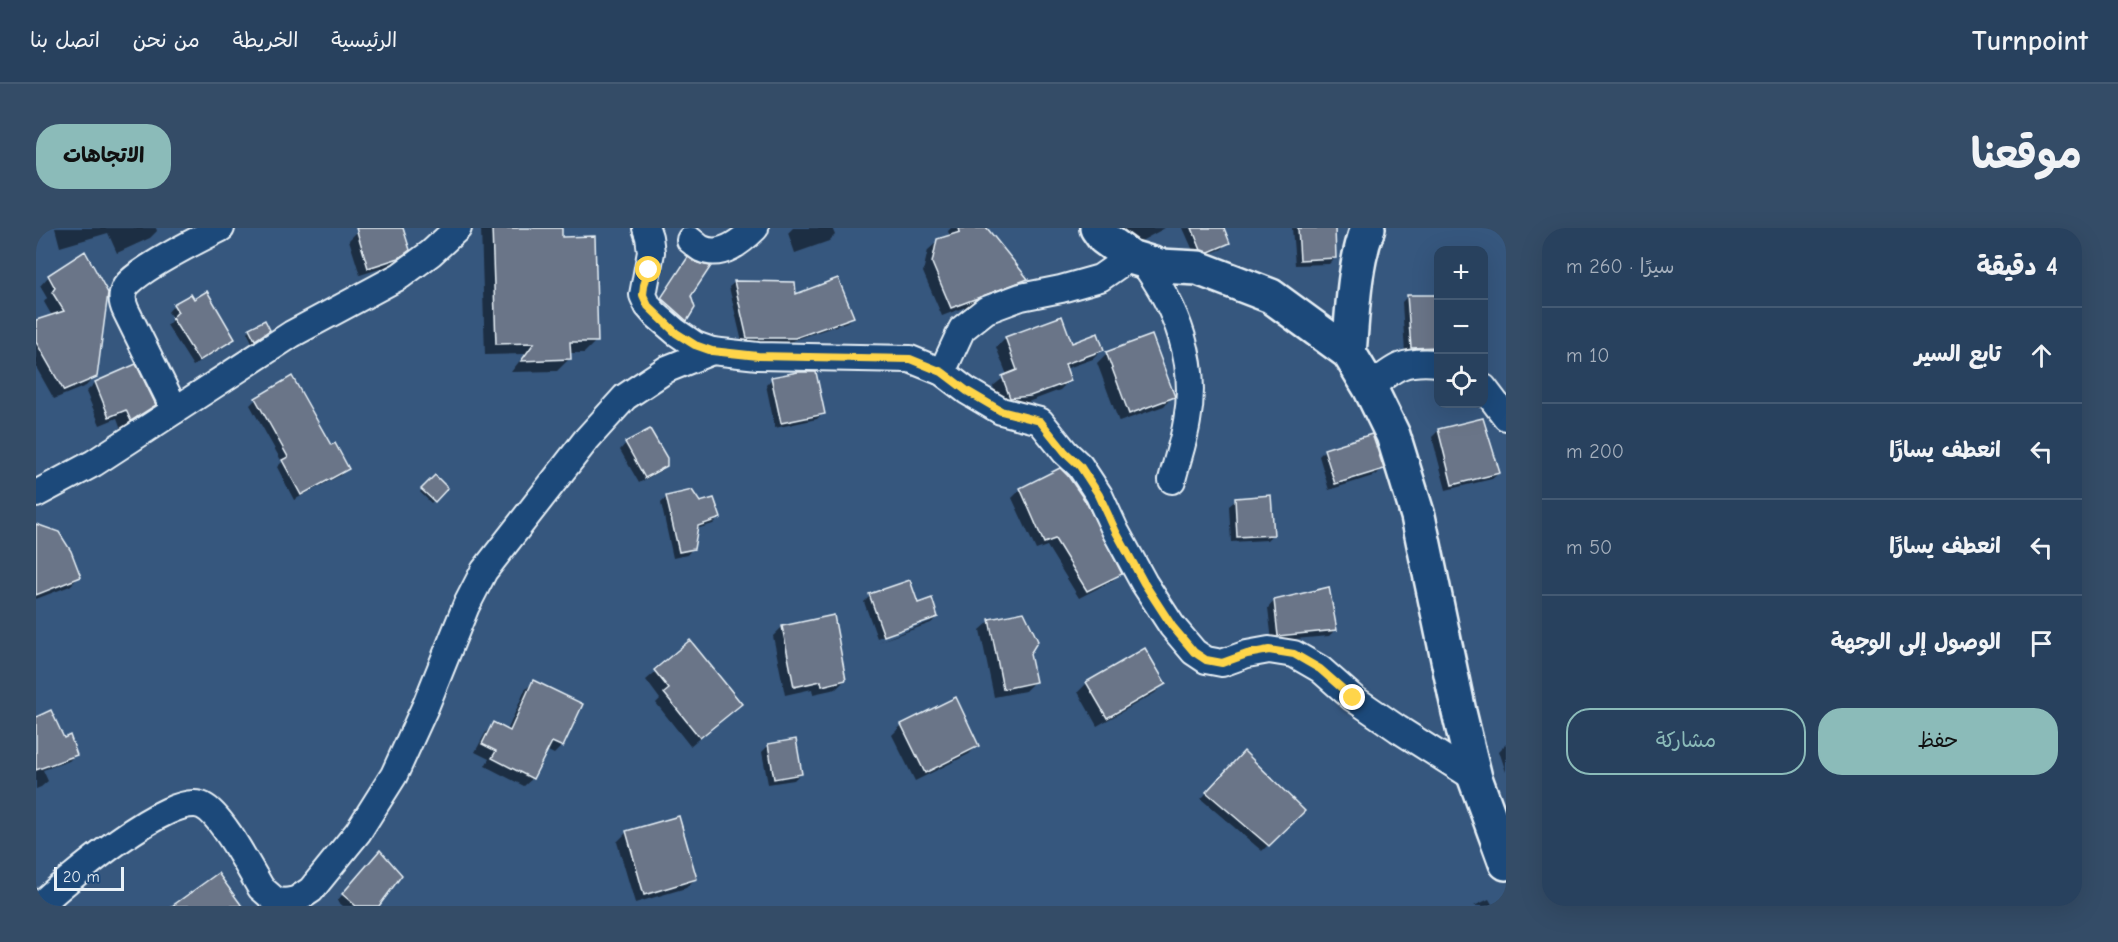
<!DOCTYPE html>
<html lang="ar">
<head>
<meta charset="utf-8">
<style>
	:root { --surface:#28415e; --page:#344c67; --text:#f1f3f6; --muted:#a5afbc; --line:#445a73; --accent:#8bbbb9 }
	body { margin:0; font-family:"Comic Neue","Playpen Sans Arabic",sans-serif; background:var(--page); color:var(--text); direction:rtl }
	.controls { position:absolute; right:18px; top:18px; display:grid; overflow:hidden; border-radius:12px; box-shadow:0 6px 24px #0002 }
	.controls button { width:54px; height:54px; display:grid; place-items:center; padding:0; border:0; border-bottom:2px solid var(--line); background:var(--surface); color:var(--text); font:30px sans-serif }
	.scale { position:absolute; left:18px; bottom:15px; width:70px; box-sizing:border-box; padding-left:6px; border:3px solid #e8f1f8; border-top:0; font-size:16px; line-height:21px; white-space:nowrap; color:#e8f1f8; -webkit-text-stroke:4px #1f4a7a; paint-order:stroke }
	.stop { position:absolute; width:18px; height:18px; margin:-14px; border:4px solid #ffd54a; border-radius:50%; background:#fff }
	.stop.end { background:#ffd54a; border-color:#fff; box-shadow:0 2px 6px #0008 }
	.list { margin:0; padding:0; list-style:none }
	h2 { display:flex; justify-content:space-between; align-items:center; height:78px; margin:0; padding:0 24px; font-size:26px }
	h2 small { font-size:20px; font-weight:400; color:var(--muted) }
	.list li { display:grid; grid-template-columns:39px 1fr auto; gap:18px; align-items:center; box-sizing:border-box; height:96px; padding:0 24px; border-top:2px solid var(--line) }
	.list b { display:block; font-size:22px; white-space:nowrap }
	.list em { font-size:20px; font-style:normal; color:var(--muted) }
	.actions { display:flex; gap:12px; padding:18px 24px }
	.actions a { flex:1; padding:14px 0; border:2px solid var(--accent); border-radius:24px; text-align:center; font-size:21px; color:var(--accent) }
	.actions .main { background:var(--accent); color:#111 }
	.icon { flex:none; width:33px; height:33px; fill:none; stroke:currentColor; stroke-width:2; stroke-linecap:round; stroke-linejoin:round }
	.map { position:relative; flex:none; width:1470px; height:678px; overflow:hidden; direction:ltr; border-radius:24px }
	header { display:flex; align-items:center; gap:36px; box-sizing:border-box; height:84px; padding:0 30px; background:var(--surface); border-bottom:2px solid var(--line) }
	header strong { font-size:28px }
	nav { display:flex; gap:33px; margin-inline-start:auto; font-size:21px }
	.intro { display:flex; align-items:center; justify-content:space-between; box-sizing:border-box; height:144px; padding:0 36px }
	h1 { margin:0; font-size:42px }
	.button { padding:15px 27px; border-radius:24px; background:var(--accent); color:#111; font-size:21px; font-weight:700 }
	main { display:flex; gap:36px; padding:0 36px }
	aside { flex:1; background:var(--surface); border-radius:24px; box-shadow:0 6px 24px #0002 }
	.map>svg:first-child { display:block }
	.shadow { fill:#0007 }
	.building { fill:#6a7588; stroke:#e8f1f8; stroke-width:1.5 }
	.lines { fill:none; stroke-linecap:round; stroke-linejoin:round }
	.street-casing { stroke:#e8f1f8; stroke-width:30 }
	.secondary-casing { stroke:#e8f1f8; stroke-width:38 }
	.street { stroke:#1f4a7a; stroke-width:26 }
	.secondary { stroke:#1f4a7a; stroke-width:33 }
	.route { stroke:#ffd54a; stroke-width:8 }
</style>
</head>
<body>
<header>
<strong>Turnpoint</strong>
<nav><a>الرئيسية</a><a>الخريطة</a><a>من نحن</a><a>اتصل بنا</a></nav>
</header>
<div class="intro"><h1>موقعنا</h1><a class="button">الاتجاهات</a></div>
<main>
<aside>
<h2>4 دقيقة<small>سيرًا · 260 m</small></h2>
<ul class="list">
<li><svg class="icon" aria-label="ahead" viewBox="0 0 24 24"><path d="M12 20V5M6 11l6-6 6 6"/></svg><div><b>تابع السير</b></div><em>10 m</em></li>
<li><svg class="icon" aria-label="left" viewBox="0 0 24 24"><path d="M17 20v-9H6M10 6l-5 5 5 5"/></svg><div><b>انعطف يسارًا</b></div><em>200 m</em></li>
<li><svg class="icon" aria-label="left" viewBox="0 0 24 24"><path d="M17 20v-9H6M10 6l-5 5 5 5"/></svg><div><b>انعطف يسارًا</b></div><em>50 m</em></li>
<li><svg class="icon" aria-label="arrive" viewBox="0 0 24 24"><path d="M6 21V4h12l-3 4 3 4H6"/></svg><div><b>الوصول إلى الوجهة</b></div></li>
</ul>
<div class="actions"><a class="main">حفظ</a><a>مشاركة</a></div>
</aside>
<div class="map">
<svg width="1470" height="678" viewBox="0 0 1470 678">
	<rect width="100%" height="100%" fill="#36577e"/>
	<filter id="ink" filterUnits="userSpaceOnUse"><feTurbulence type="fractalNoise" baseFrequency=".0167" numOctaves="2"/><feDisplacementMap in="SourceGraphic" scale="12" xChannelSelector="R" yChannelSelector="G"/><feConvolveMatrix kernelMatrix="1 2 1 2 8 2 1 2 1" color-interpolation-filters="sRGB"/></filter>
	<g filter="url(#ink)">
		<g class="shadow">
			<path d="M19 0H120L121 3 114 10 81 25 72 5 24 19Z"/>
			<path d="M321 0H365L372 22 353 38 324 47 313 12 321 4Z"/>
			<path d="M445 0H524L525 11 560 113 548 125H533V131L521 143 475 144 489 126 449 127Z"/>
			<path d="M757 0H796L799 7 793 13 759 25 752 5Z"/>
			<path d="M915 0H949L990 50 981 59 906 88 887 44 892 22 902 13 914 9 912 3Z"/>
			<path d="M1082 0H1129L1096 18Z"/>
			<path d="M1147 0H1186L1192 14 1186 21 1165 29 1159 27Z"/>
			<path d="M1256 0H1298L1299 30 1293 36 1259 37Z"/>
			<path d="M49 26 59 148 50 158 18 171 0 139V93L16 88 8 74 11 70 4 58 13 48Z"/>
			<path d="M652 31 653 68 658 80 644 98 620 77 646 37Z"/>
			<path d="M699 54 759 68 816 89 811 94 753 114H706L693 59Z"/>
			<path d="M1372 68H1402V124L1369 126 1366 74Z"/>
			<path d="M138 77 198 111 191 117 157 138 131 97 137 91 132 84Z"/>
			<path d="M214 101 230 105 216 114 211 104Z"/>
			<path d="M969 110 1035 117 1066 122 1057 131 1029 141 1033 153 1024 162 984 177 965 178 957 158 971 147 960 119Z"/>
			<path d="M1071 125 1137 168 1128 178 1083 194 1061 135Z"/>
			<path d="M99 138 118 177 109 186 85 201 81 190 64 197 50 164 59 155Z"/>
			<path d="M736 151 787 185 781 191 739 200 730 157Z"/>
			<path d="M220 171 294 219 311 241 305 247 258 272 241 239 246 234 214 177Z"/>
			<path d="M1446 191 1463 245 1456 251 1410 262 1396 209 1402 203Z"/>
			<path d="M614 203 632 236 626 242 603 255 584 222 590 215Z"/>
			<path d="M1289 222 1346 241 1340 247 1293 262 1283 228Z"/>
			<path d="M1024 241 1084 345 1076 353 1043 370 1011 318 1000 322 976 270 984 262Z"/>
			<path d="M399 249 410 260 395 275 384 264Z"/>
			<path d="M631 269 663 276 683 290 677 296 660 301 657 320 651 327 637 330 625 275Z"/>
			<path d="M1200 272 1237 306 1231 312 1195 314 1193 278Z"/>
			<path d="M0 298 43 349 34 358 0 371Z"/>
			<path d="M834 368 881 377 901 389 895 395 842 414 895 393V390L841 410 828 374Z"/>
			<path d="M1238 373 1299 402 1293 408 1236 413 1232 380Z"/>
			<path d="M954 393 993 426 998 454 989 463 958 469 944 402Z"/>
			<path d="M746 399 809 452 800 461 777 466 776 461 749 467 737 408Z"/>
			<path d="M654 414 704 476 654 518 620 475 624 471 610 452Z"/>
			<path d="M497 454 526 518 518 526 510 522 496 551 488 558 449 538 453 531 439 524 450 504 458 496 471 503 489 462Z"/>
			<path d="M1051 455 1128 456 1119 465 1061 498 1042 464Z"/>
			<path d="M919 471 942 517 933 526 879 553 856 507 866 497Z"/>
			<path d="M0 491 27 511 39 527 33 533 7 542 12 553 5 559 0 561Z"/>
			<path d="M1470 516V544L1463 523Z"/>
			<path d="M732 518 764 546 758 552 732 556 726 524Z"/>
			<path d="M1208 525 1267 583 1226 623 1165 571Z"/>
			<path d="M642 590 659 651 650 660 599 675 581 614 590 605Z"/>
			<path d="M338 630 341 678H307L301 673Z"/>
			<path d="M1453 671 1457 678H1438Z"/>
		</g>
		<g class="building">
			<path d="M320 0H367L374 22 363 30 332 40Z"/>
			<path d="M456 0H526V9L559 8 562 114H534L535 131 485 133 498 115 460 116Z"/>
			<path d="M923 0H951L992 51 915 80 896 35 901 11 924 4Z"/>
			<path d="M1156 0H1188L1194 15 1173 24 1165 22Z"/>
			<path d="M1262 0H1299L1300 30 1264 32Z"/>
			<path d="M49 23 72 65 61 149 28 163 0 114V92L28 83 16 64 19 60 12 47Z"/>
			<path d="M652 29 662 35 675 38 655 68 659 80 651 93 625 70Z"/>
			<path d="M802 50 818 89 759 110H711L698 53 759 54 760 66Z"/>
			<path d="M171 63 199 111 163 133 136 90 142 84 137 76 155 66 158 71Z"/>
			<path d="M1371 67H1402V119L1375 120Z"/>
			<path d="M1026 88 1036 115 1062 105 1068 122 1029 136 1035 153 994 168 974 170 966 148 981 142 969 109Z"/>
			<path d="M229 92 234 102 219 112 213 100Z"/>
			<path d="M1116 107 1139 169 1093 186 1070 124Z"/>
			<path d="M100 136 120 177 95 193 90 182 73 189 59 154Z"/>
			<path d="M762 144H780L789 186 745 195 735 149Z"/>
			<path d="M256 148 295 217 299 215 313 241 265 267 246 232 252 229 219 170Z"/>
			<path d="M1447 190 1464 245 1416 257 1402 201Z"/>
			<path d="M614 201 631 230V238L609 250 589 214Z"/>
			<path d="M1336 206 1348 241 1299 256 1288 221Z"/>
			<path d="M1024 240 1032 248 1050 274 1086 346 1051 363 1019 311 1008 315 984 260Z"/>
			<path d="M399 247 412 260 399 274 385 261Z"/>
			<path d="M656 262 664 274 678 270 685 290 662 298 658 321 643 324 630 268Z"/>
			<path d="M1235 267 1238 307 1201 309 1199 270Z"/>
			<path d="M0 296 23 304 35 323 45 349 0 367Z"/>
			<path d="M874 352 882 375 896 370 902 389 848 408 833 366Z"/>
			<path d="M1293 359 1301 402 1242 408 1238 372Z"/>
			<path d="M988 384 1002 413 994 426 1000 454 967 461 953 391Z"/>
			<path d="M798 387 810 452 786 458 785 453 758 459 746 398Z"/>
			<path d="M654 412 706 476 664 510 628 465 633 461 618 442Z"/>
			<path d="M1109 420 1130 456 1071 490 1050 454Z"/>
			<path d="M497 452 547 476 527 519 516 514 497 551 456 530 460 523 446 516 457 494 474 503Z"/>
			<path d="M920 469 943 518 889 545 865 496Z"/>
			<path d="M15 482 28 510 34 507 41 527 0 542V489Z"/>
			<path d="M760 511 766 546 738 551 732 516Z"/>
			<path d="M1208 523 1269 583 1233 618 1170 564Z"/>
			<path d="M643 588 661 651 608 667 590 603Z"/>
			<path d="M344 622 366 647 343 678H320L306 666Z"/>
			<path d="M182 645 206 678H136Z"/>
		</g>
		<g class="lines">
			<g class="street-casing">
				<g id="street">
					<path d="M610 0 613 9 615 24 607 67 612 78 619 86 640 104 659 117 676 123 722 128 874 131 906 144 931 163 965 183 1004 193 1029 224 1044 238 1063 267 1080 304 1108 355 1136 398 1158 424 1170 432 1186 435 1211 426 1233 422 1258 426 1284 441 1317 470 1362 501 1439 550"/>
					<path d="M654 12C658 15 662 19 666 21 686 30 706 13 719 0"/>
					<path d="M1106 33C1141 79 1162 135 1151 193 1148 213 1141 232 1136 252"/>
					<path d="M906 144 926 101 950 82 985 69 1025 61 1064 50 1094 29"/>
					<path d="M1334 160C1359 138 1369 132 1402 135"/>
					<path d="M1448 160 1470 189"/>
					<path d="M139 182 90 83C86 75 85 68 89 60 95 45 167 9 185 0"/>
					<path d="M0 266 58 235 256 106 364 48 395 25 422 0"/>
					<path d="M3 678C27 655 136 561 167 578 186 587 213 640 225 660L240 673 249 674 260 672 275 662 322 604 358 547 390 477 430 378 448 343 550 212 589 169 631 141 676 123"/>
				</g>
			</g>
			<g class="secondary-casing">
				<g id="secondary">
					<path d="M1061 0 1068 10 1094 29 1124 38 1162 40 1235 68 1313 125 1334 160 1357 207 1382 288 1423 484 1439 550 1470 635"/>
					<path d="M1313 125C1317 83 1317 40 1332 0"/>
				</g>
			</g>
			<use href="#street" class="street"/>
			<use href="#secondary" class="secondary"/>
		</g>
	</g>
	<g class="lines" filter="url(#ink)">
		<path class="route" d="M613 42 608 57 607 67 612 78 640 105 659 117 676 123 722 128 874 131 906 144 931 163 965 183 1004 193 1029 224 1044 238 1063 267 1080 304 1108 355 1136 398 1158 424 1170 432 1186 435 1211 426 1233 422 1258 426 1284 441 1317 470"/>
	</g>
</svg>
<div class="controls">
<button>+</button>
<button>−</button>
<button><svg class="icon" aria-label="locate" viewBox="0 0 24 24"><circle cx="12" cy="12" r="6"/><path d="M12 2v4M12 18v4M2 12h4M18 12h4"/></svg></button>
</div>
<div class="scale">20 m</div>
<div class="stop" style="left:613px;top:42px"></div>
<div class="stop end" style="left:1317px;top:470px"></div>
</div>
</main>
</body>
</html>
